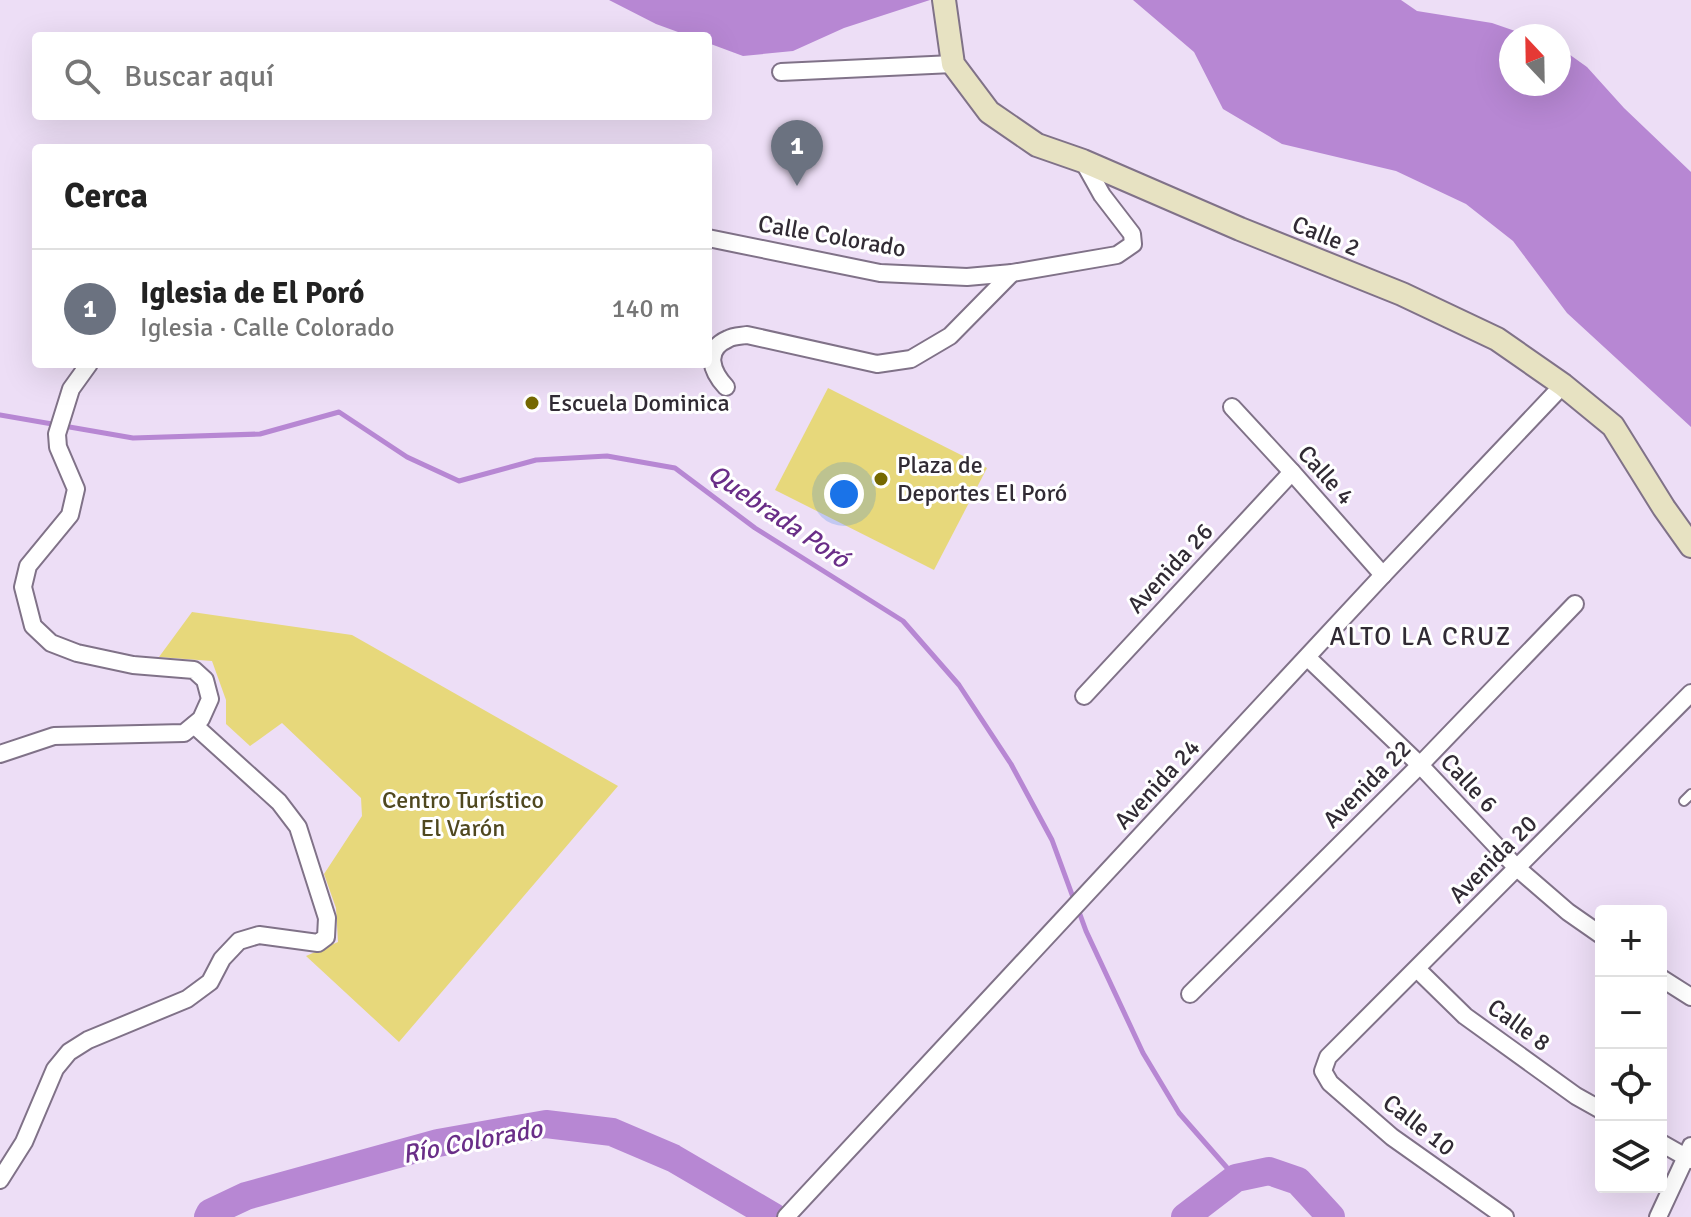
<!DOCTYPE html>
<html lang="es">
<head>
<meta charset="utf-8">
<style>
	:root { --surface:#fff; --page:#f6f6f6; --text:#222; --muted:#767676; --line:#e0e0e0; --accent:#756800 }
	body { margin:0; font-family:Signika,sans-serif; background:var(--page); color:var(--text) }
	.controls { position:absolute; right:24px; bottom:24px; display:grid; overflow:hidden; border-radius:8px; box-shadow:0 8px 32px #0002 }
	.controls button { width:72px; height:72px; display:grid; place-items:center; padding:0; border:0; border-bottom:2px solid var(--line); background:var(--surface); color:var(--text); font:40px sans-serif }
	.compass { position:absolute; left:1499px; top:24px; width:72px; height:72px; border-radius:50%; background:var(--surface); box-shadow:0 8px 32px #0002; rotate:338deg }
	.you { position:absolute; left:844px; top:494px; width:28px; height:28px; margin:-20px; border:6px solid #fff; border-radius:50%; background:#1a73e8; box-shadow:0 0 0 12px #1a73e833 }
	.badge { display:grid; place-items:center; width:52px; height:52px; border-radius:50%; background:var(--accent); color:#fff; font-size:26px; font-weight:700 }
	.pin { position:absolute; translate:-50% -66px; filter:drop-shadow(0 2px 4px #0008) }
	.pin::after { content:''; position:absolute; top:42px; width:28px; height:24px; background:inherit; clip-path:polygon(0 0,100% 0,50% 100%) }
	.list { margin:0; padding:0; list-style:none }
	h2 { display:flex; justify-content:space-between; align-items:center; height:104px; margin:0; padding:0 32px; font-size:34px }
	h2 small { font-size:26px; font-weight:400; color:var(--muted) }
	.list li { display:grid; grid-template-columns:52px 1fr auto; gap:24px; align-items:center; box-sizing:border-box; height:120px; padding:0 32px; border-top:2px solid var(--line) }
	.list b { display:block; font-size:30px; white-space:nowrap }
	.list p { margin:0; font-size:26px; white-space:nowrap; color:var(--muted) }
	.list em { font-size:26px; font-style:normal; color:var(--muted) }
	.icon { flex:none; width:44px; height:44px; fill:none; stroke:currentColor; stroke-width:2; stroke-linecap:round; stroke-linejoin:round }
	.map { position:relative; flex:none; width:1691px; height:1217px; overflow:hidden }
	.search { position:absolute; background:var(--surface); box-shadow:0 8px 32px #0002; left:32px; top:32px; width:680px; height:88px; display:flex; align-items:center; gap:20px; box-sizing:border-box; padding:0 28px; border-radius:8px; color:var(--muted); font-size:30px }
	.panel { position:absolute; background:var(--surface); box-shadow:0 8px 32px #0002; left:32px; top:144px; width:680px; height:224px; border-radius:8px }
	.map>svg:first-child { display:block }
	.green { fill:#e7d87b }
	.water { fill:#b787d3 }
	.lines { fill:none; stroke-linecap:round; stroke-linejoin:round }
	.stream { stroke:#b787d3; stroke-width:5 }
	.river { stroke:#b787d3; stroke-width:28 }
	.lane-casing { stroke:#807288; stroke-width:12 }
	.street-casing { stroke:#807288; stroke-width:20 }
	.secondary-casing { stroke:#807288; stroke-width:26 }
	.lane { stroke:#fff; stroke-width:8 }
	.street { stroke:#fff; stroke-width:16 }
	.secondary { stroke:#e7e2c2; stroke-width:22 }
	.poi-dot { fill:#756800; stroke:#fff; stroke-width:3 }
	.labels { text-anchor:middle; stroke-width:6; stroke-linejoin:round; paint-order:stroke }
	.street-label { font-size:24px; fill:#312b34; stroke:#fff }
	.poi-label { font-size:24px; fill:#312b34; stroke:#fff; text-anchor:start }
	.park-label { font-size:24px; fill:#4f481f; stroke:#fff }
	.water-label { font-size:26px; font-style:italic; fill:#6a2e88; stroke:#fff }
	.neighbourhood-label { font-size:26px; letter-spacing:2px; fill:#312b34; stroke:#fff }
</style>
</head>
<body>
<div class="map">
<svg width="1691" height="1217" viewBox="0 0 1691 1217">
	<rect width="100%" height="100%" fill="#eddef6"/>
	<g class="green">
		<path d="M828 388 987 468 934 570 775 490Z"/>
		<path d="M192 612 352 635 618 786 399 1042 306 956 338 942 336 908 324 874 362 816 361 798 282 723 250 746 226 724V700L212 661 159 657Z"/>
	</g>
	<g class="water">
		<path d="M609 0H930L844 28 793 51 743 56 708 43V36H689L656 24Z"/>
		<path d="M1133 0H1401L1417 11 1492 23 1530 36H1511V84H1559V47L1587 67 1624 108 1691 172V427L1567 313 1513 241 1466 204 1396 171 1282 144 1223 109 1194 52Z"/>
	</g>
	<g class="lines">
		<g class="stream">
			<path d="M0 415 133 438 260 434 339 412 407 457 459 481 536 460 607 456 675 468 755 528 903 621 959 685 1011 764 1052 840 1074 900"/>
			<path d="M1078 909 1086 931 1143 1053 1179 1113 1236 1178"/>
		</g>
		<g class="river">
			<path d="M208 1217 210 1213 246 1196 438 1143 546 1124 612 1132 673 1158 774 1217"/>
			<path d="M1185 1217 1236 1178 1269 1171 1298 1181 1331 1217"/>
		</g>
		<g class="lane-casing">
			<path id="lane" d="M1684 801 1691 794"/>
		</g>
		<g class="street-casing">
			<g id="street">
				<path d="M781 72 953 64"/>
				<path d="M708 238 880 273 967 277 1012 273 1117 255 1133 244 1132 234 1102 195 1083 161"/>
				<path d="M726 387C712 372 703 350 728 339 733 336 741 336 747 335L877 364 911 359 950 336 1012 273"/>
				<path d="M1232 407 1292 472 1383 575"/>
				<path d="M1308 658 1420 765 1517 868 1568 912 1601 935"/>
				<path d="M1084 696 1292 472"/>
				<path d="M0 754 54 736 184 733 201 719 210 699 205 680 194 670 133 665 77 653 51 643 33 626 23 587 28 566 70 515 76 489 58 447 57 434 71 389 89 364"/>
				<path d="M1417 969 1465 1016 1576 1096 1601 1110"/>
				<path d="M1661 978 1691 997"/>
				<path d="M1190 994 1420 765 1575 604"/>
				<path d="M1661 1143 1691 1160"/>
				<path d="M0 1180 24 1142 55 1069 69 1052 88 1040 187 999 210 982 222 959 239 941 259 935 318 943 326 937 327 918 298 827 279 802 194 725"/>
				<path d="M786 1217 1383 575 1563 385"/>
				<path d="M1505 1217 1392 1137 1330 1083 1323 1071 1328 1057 1691 693"/>
				<path d="M1658 1217 1691 1146"/>
			</g>
		</g>
		<g class="secondary-casing">
			<path id="secondary" d="M944 0 953 64 989 112 1037 145 1083 161 1240 229 1402 294 1497 339 1563 385 1613 426 1664 508 1691 546"/>
		</g>
		<use href="#lane" class="lane"/>
		<use href="#street" class="street"/>
		<use href="#secondary" class="secondary"/>
	</g>
	<g class="poi-dot">
		<circle cx="532" cy="403" r="8"/>
		<circle cx="881" cy="479" r="8"/>
	</g>
	<g class="labels">
		<g class="street-label">
			<text transform="translate(832 236) rotate(10)" y="8">Calle Colorado</text>
			<text transform="translate(1326 236) rotate(22)" y="8">Calle 2</text>
			<text transform="translate(1326 475) rotate(48)" y="8">Calle 4</text>
			<text transform="translate(1170 568) rotate(-47)" y="8">Avenida 26</text>
			<text transform="translate(1469 783) rotate(47)" y="8">Calle 6</text>
			<text transform="translate(1157 784) rotate(-47)" y="8">Avenida 24</text>
			<text transform="translate(1367 784) rotate(-45)" y="8">Avenida 22</text>
			<text transform="translate(1493 859) rotate(-45)" y="8">Avenida 20</text>
			<text transform="translate(1519 1025) rotate(36)" y="8">Calle 8</text>
			<text transform="translate(1419 1125) rotate(38)" y="8">Calle 10</text>
		</g>
		<g class="poi-label">
			<text x="548" y="411">Escuela Dominica</text>
			<text x="897" y="473">Plaza de<tspan x="897" dy="28">Deportes El Poró</tspan></text>
		</g>
		<g class="park-label">
			<text x="463" y="808">Centro Turístico<tspan x="463" dy="28">El Varón</tspan></text>
		</g>
		<g class="water-label">
			<text transform="translate(779 516) rotate(34)" y="9">Quebrada Poró</text>
			<text transform="translate(472 1141) rotate(-11)" y="9">Río Colorado</text>
		</g>
		<g class="neighbourhood-label">
			<text x="1421" y="645">ALTO LA CRUZ</text>
		</g>
	</g>
</svg>
<div class="controls">
<button>+</button>
<button>−</button>
<button><svg class="icon" aria-label="locate" viewBox="0 0 24 24"><circle cx="12" cy="12" r="6"/><path d="M12 2v4M12 18v4M2 12h4M18 12h4"/></svg></button>
<button><svg class="icon" aria-label="layers" viewBox="0 0 24 24"><path d="M12 4l9 5-9 5-9-5zM3 14l9 5 9-5"/></svg></button>
</div>
<svg class="compass" viewBox="-18 -18 36 36"><path d="M0-13l5 13h-10z" fill="#e53935"/><path d="M0 13l5-13h-10z" fill="#767676"/></svg>
<div class="you"></div>
<div class="pin badge" style="left:797px;top:186px;background:#6b7280">1</div>
<div class="search"><svg class="icon" aria-label="search" viewBox="0 0 24 24"><circle cx="10" cy="10" r="6"/><path d="M15 15l6 6"/></svg>Buscar aquí</div>
<section class="panel">
<h2>Cerca<small></small></h2>
<ul class="list">
<li><span class="badge" style="background:#6b7280">1</span><div><b>Iglesia de El Poró</b><p>Iglesia · Calle Colorado</p></div><em>140 m</em></li>
</ul>
</section>
</div>
</body>
</html>
